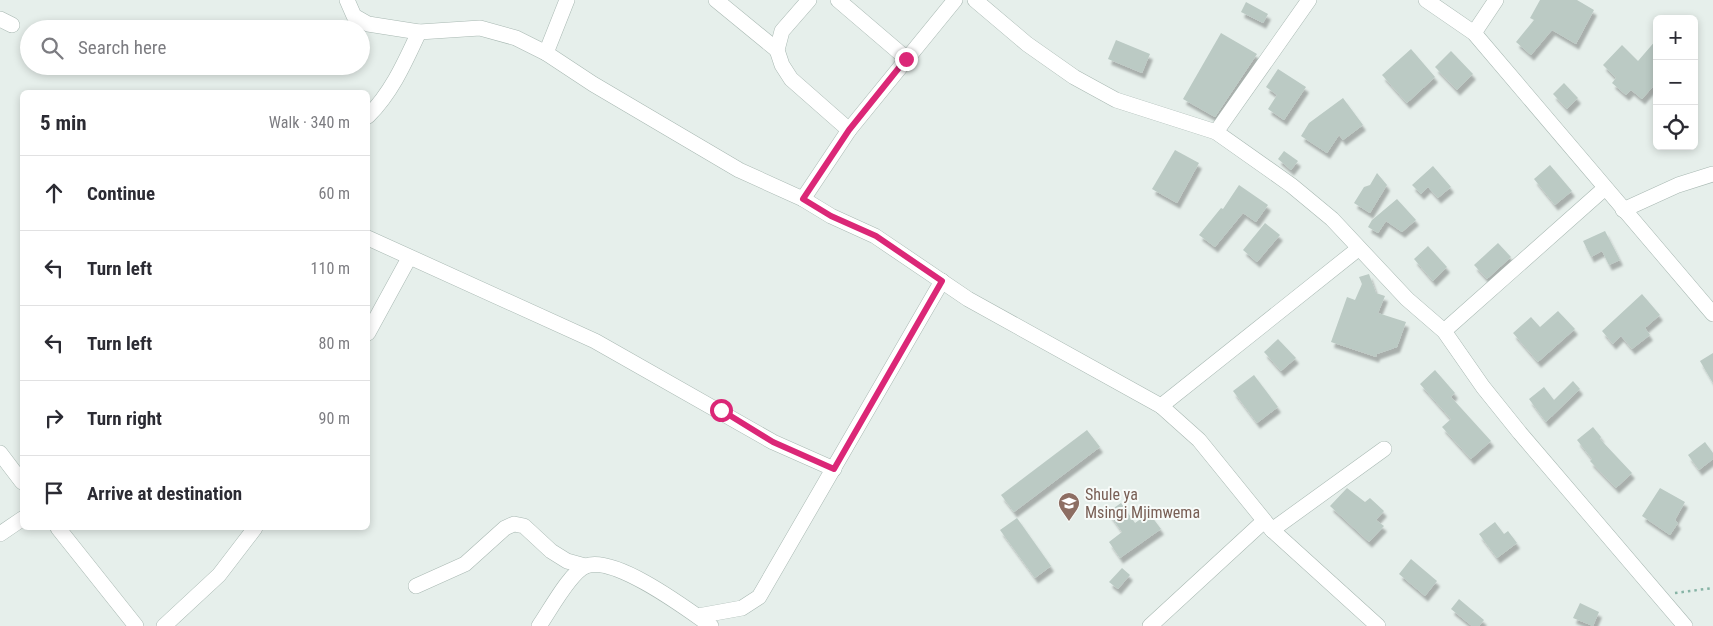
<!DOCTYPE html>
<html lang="en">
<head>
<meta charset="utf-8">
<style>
	:root { --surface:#fff; --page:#f2f2f3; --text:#2b2b33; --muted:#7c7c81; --line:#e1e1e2 }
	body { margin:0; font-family:"Roboto Condensed",sans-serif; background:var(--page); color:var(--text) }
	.controls { position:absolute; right:15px; top:15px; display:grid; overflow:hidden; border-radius:8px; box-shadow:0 2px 8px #0003 }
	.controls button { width:45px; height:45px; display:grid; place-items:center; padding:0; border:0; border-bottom:1px solid var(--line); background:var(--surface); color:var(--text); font:25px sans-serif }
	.stop { position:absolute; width:15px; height:15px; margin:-11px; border:4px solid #db2777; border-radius:50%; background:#fff }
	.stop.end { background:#db2777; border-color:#fff; box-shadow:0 1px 5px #0008 }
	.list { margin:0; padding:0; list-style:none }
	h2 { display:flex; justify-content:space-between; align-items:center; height:65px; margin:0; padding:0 20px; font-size:21px }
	h2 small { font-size:16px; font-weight:400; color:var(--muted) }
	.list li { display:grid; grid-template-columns:32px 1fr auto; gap:15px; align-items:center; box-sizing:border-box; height:75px; padding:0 20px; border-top:1px solid var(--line) }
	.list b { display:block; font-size:19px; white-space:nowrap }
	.list em { font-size:16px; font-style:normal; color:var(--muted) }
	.icon { flex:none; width:28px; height:28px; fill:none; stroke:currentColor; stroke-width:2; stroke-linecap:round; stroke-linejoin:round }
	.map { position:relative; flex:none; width:1713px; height:626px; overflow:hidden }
	.search { position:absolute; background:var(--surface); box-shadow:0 2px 8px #0003; left:20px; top:20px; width:350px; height:55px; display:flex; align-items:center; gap:12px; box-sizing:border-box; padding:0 18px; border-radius:28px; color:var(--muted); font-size:19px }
	.panel { position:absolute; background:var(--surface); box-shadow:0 2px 8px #0003; left:20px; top:90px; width:350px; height:440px; border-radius:8px }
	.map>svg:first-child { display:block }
	.building { fill:#bbcac4; filter:url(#shadow) }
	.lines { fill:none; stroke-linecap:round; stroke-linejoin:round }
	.minor-casing { stroke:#a8b8b2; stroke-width:16 }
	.path { stroke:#86b3a5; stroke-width:2.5; stroke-dasharray:2.5 4; stroke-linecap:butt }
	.minor { stroke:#fff; stroke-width:15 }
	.route { stroke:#db2777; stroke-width:6 }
	.labels { text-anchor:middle; stroke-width:4; stroke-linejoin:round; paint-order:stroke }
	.education-label { font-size:16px; fill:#785e54; stroke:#f7fbf9; text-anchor:start }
</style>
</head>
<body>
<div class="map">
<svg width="1713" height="626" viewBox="0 0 1713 626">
	<defs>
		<filter id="shadow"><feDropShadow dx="3" dy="5.5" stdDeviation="1" flood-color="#0004"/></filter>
	</defs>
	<rect width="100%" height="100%" fill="#e6efeb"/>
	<g class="building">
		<path d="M1540 0H1577L1594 10 1576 44 1552 30 1531 55 1516 42 1534 20 1530 18Z"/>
		<path d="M1246 2 1268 14 1263 23 1241 12Z"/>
		<path d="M1221 33 1257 54 1215 117 1183 99Z"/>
		<path d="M1657 39V82L1642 99 1631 90 1626 95 1612 83 1616 78 1603 65 1622 45 1638 61Z"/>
		<path d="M1116 40 1150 54 1142 73 1108 59Z"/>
		<path d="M1411 49 1435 77 1407 103 1382 75Z"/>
		<path d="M1451 51 1473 74 1457 90 1435 67Z"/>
		<path d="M1278 69 1306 87 1284 120 1268 109 1277 95 1266 87Z"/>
		<path d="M1564 83 1578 98 1567 109 1553 94Z"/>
		<path d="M1343 98 1363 125 1343 140 1339 135 1327 153 1301 136 1309 123Z"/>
		<path d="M1175 150 1199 163 1177 203 1152 189Z"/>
		<path d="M1284 151 1298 161 1291 170 1278 159Z"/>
		<path d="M1550 165 1572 191 1555 205 1534 179Z"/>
		<path d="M1433 166 1451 187 1438 198 1428 187 1421 194 1412 185Z"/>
		<path d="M1377 173 1387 185 1370 213 1354 203 1364 187 1370 185Z"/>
		<path d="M1239 185 1268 205 1256 222 1243 213 1215 247 1199 235 1221 208 1223 209Z"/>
		<path d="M1397 199 1416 220 1402 232 1386 221 1378 233 1368 227 1372 220Z"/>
		<path d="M1265 223 1280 235 1257 262 1243 250Z"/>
		<path d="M1605 231 1620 260 1609 265 1602 251 1591 257 1583 241Z"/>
		<path d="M1498 243 1511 257 1487 279 1474 265Z"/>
		<path d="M1428 246 1447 267 1433 281 1414 259Z"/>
		<path d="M1369 274 1376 293 1385 296 1378 313 1406 322 1397 347 1377 354 1376 357 1331 342 1347 297 1355 300 1362 284 1359 277Z"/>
		<path d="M1642 294 1660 315 1645 328 1650 335 1632 349 1621 336 1613 344 1602 331Z"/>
		<path d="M1558 311 1575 329 1538 362 1513 333 1531 317 1540 327Z"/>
		<path d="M1278 339 1296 358 1281 371 1264 352Z"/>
		<path d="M1713 353V383L1700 361Z"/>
		<path d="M1435 370 1455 393 1451 397 1491 441 1471 459 1442 427 1451 419 1420 384Z"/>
		<path d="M1254 375 1278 407 1257 423 1233 391Z"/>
		<path d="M1573 381 1580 389 1546 422 1529 399 1544 387 1554 400Z"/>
		<path d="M1593 427 1601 437 1600 439 1632 473 1616 488 1590 461 1592 459 1577 440Z"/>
		<path d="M1087 430 1100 447 1014 512 1001 495Z"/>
		<path d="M1705 442 1713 453V459L1699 470 1688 455Z"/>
		<path d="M1347 488 1365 502 1370 498 1384 511 1376 520 1384 526 1369 542 1330 506Z"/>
		<path d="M1660 488 1685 502 1675 520 1678 523 1670 535 1642 516Z"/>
		<path d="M1121 503 1135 523 1149 513 1161 529 1120 558 1109 542 1122 532 1108 512Z"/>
		<path d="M1017 518 1051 566 1035 578 1000 530Z"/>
		<path d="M1495 522 1504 534 1508 531 1517 543 1497 558 1479 534Z"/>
		<path d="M1411 559 1437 581 1425 596 1399 574Z"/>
		<path d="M1122 568 1130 575 1118 589 1109 582Z"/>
		<path d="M1459 599 1484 620 1479 626H1472L1451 609Z"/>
		<path d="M1580 603 1599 612 1593 626 1573 618Z"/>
	</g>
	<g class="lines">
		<g class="minor-casing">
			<g id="minor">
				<path d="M347 0 354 16 368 24 419 32 480 28 516 38 546 53 593 84 739 170 803 199 831 216 875 236 968 299 1161 406 1199 440 1272 530 1378 626"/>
				<path d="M716 0 777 50"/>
				<path d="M809 0 782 31 777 50 782 65 791 79 849 130"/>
				<path d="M838 0 907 59"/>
				<path d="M975 0 1027 44 1074 77 1116 100 1216 132 1291 185 1332 219 1407 299 1444 331 1483 387 1520 433 1685 626"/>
				<path d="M1426 0 1474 33 1713 314"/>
				<path d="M0 19 12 25"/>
				<path d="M1474 33 1496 0"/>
				<path d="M546 53 567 0"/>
				<path d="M368 116C392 92 405 62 419 32"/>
				<path d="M1216 132 1309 0"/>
				<path d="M803 199 849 130 955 0"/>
				<path d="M1623 210 1678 185 1713 174"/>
				<path d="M368 238 595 341 773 442 834 469"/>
				<path d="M1444 331 1605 188"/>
				<path d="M368 333 409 258"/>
				<path d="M1161 406 1358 249"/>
				<path d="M0 453 22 482"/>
				<path d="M58 528 136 626"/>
				<path d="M1272 530 1384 449"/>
				<path d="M0 534 22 519"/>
				<path d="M416 586 465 564 505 528 514 524 524 526 551 551 567 561 585 566"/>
				<path d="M698 616 742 608 759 597 942 281"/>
				<path d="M164 626 219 575 255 528"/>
				<path d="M539 626C549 612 570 572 586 566 615 555 687 609 711 626"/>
				<path d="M1150 626 1264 521"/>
			</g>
		</g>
		<path class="path" d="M1675 593 1713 588"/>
		<use href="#minor" class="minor"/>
	</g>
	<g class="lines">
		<path class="route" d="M721 410 773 442 834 469 942 281 876 236 831 216 803 199 849 130 906 59"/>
	</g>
	<defs>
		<g id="school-pin" transform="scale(1.125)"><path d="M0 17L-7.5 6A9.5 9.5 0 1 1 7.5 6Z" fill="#8d6e63" stroke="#f7fbf9"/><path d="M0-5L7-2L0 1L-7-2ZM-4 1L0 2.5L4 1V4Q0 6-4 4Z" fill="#fff"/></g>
	</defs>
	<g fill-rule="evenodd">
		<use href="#school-pin" x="1069" y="503"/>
	</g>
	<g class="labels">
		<g class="education-label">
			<text x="1085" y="500">Shule ya<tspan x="1085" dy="18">Msingi Mjimwema</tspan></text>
		</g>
	</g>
</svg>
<div class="controls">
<button>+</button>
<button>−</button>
<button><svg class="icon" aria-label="locate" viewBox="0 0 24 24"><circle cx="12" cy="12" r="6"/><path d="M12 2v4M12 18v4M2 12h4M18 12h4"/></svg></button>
</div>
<div class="stop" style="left:721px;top:410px"></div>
<div class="stop end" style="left:906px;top:59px"></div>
<div class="search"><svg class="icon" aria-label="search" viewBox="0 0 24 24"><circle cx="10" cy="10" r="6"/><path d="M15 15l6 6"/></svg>Search here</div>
<section class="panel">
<h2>5 min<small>Walk · 340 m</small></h2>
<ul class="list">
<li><svg class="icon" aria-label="ahead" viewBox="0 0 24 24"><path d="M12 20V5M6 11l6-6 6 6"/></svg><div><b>Continue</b></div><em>60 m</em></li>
<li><svg class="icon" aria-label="left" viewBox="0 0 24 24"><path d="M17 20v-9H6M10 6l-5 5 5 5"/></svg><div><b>Turn left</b></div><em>110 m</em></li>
<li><svg class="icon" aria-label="left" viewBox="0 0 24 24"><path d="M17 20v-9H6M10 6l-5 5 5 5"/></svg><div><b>Turn left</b></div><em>80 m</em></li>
<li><svg class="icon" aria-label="right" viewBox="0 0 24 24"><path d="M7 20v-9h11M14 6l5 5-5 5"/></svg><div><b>Turn right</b></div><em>90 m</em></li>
<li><svg class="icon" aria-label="arrive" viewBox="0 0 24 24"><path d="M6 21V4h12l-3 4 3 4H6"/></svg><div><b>Arrive at destination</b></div></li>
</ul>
</section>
</div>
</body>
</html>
